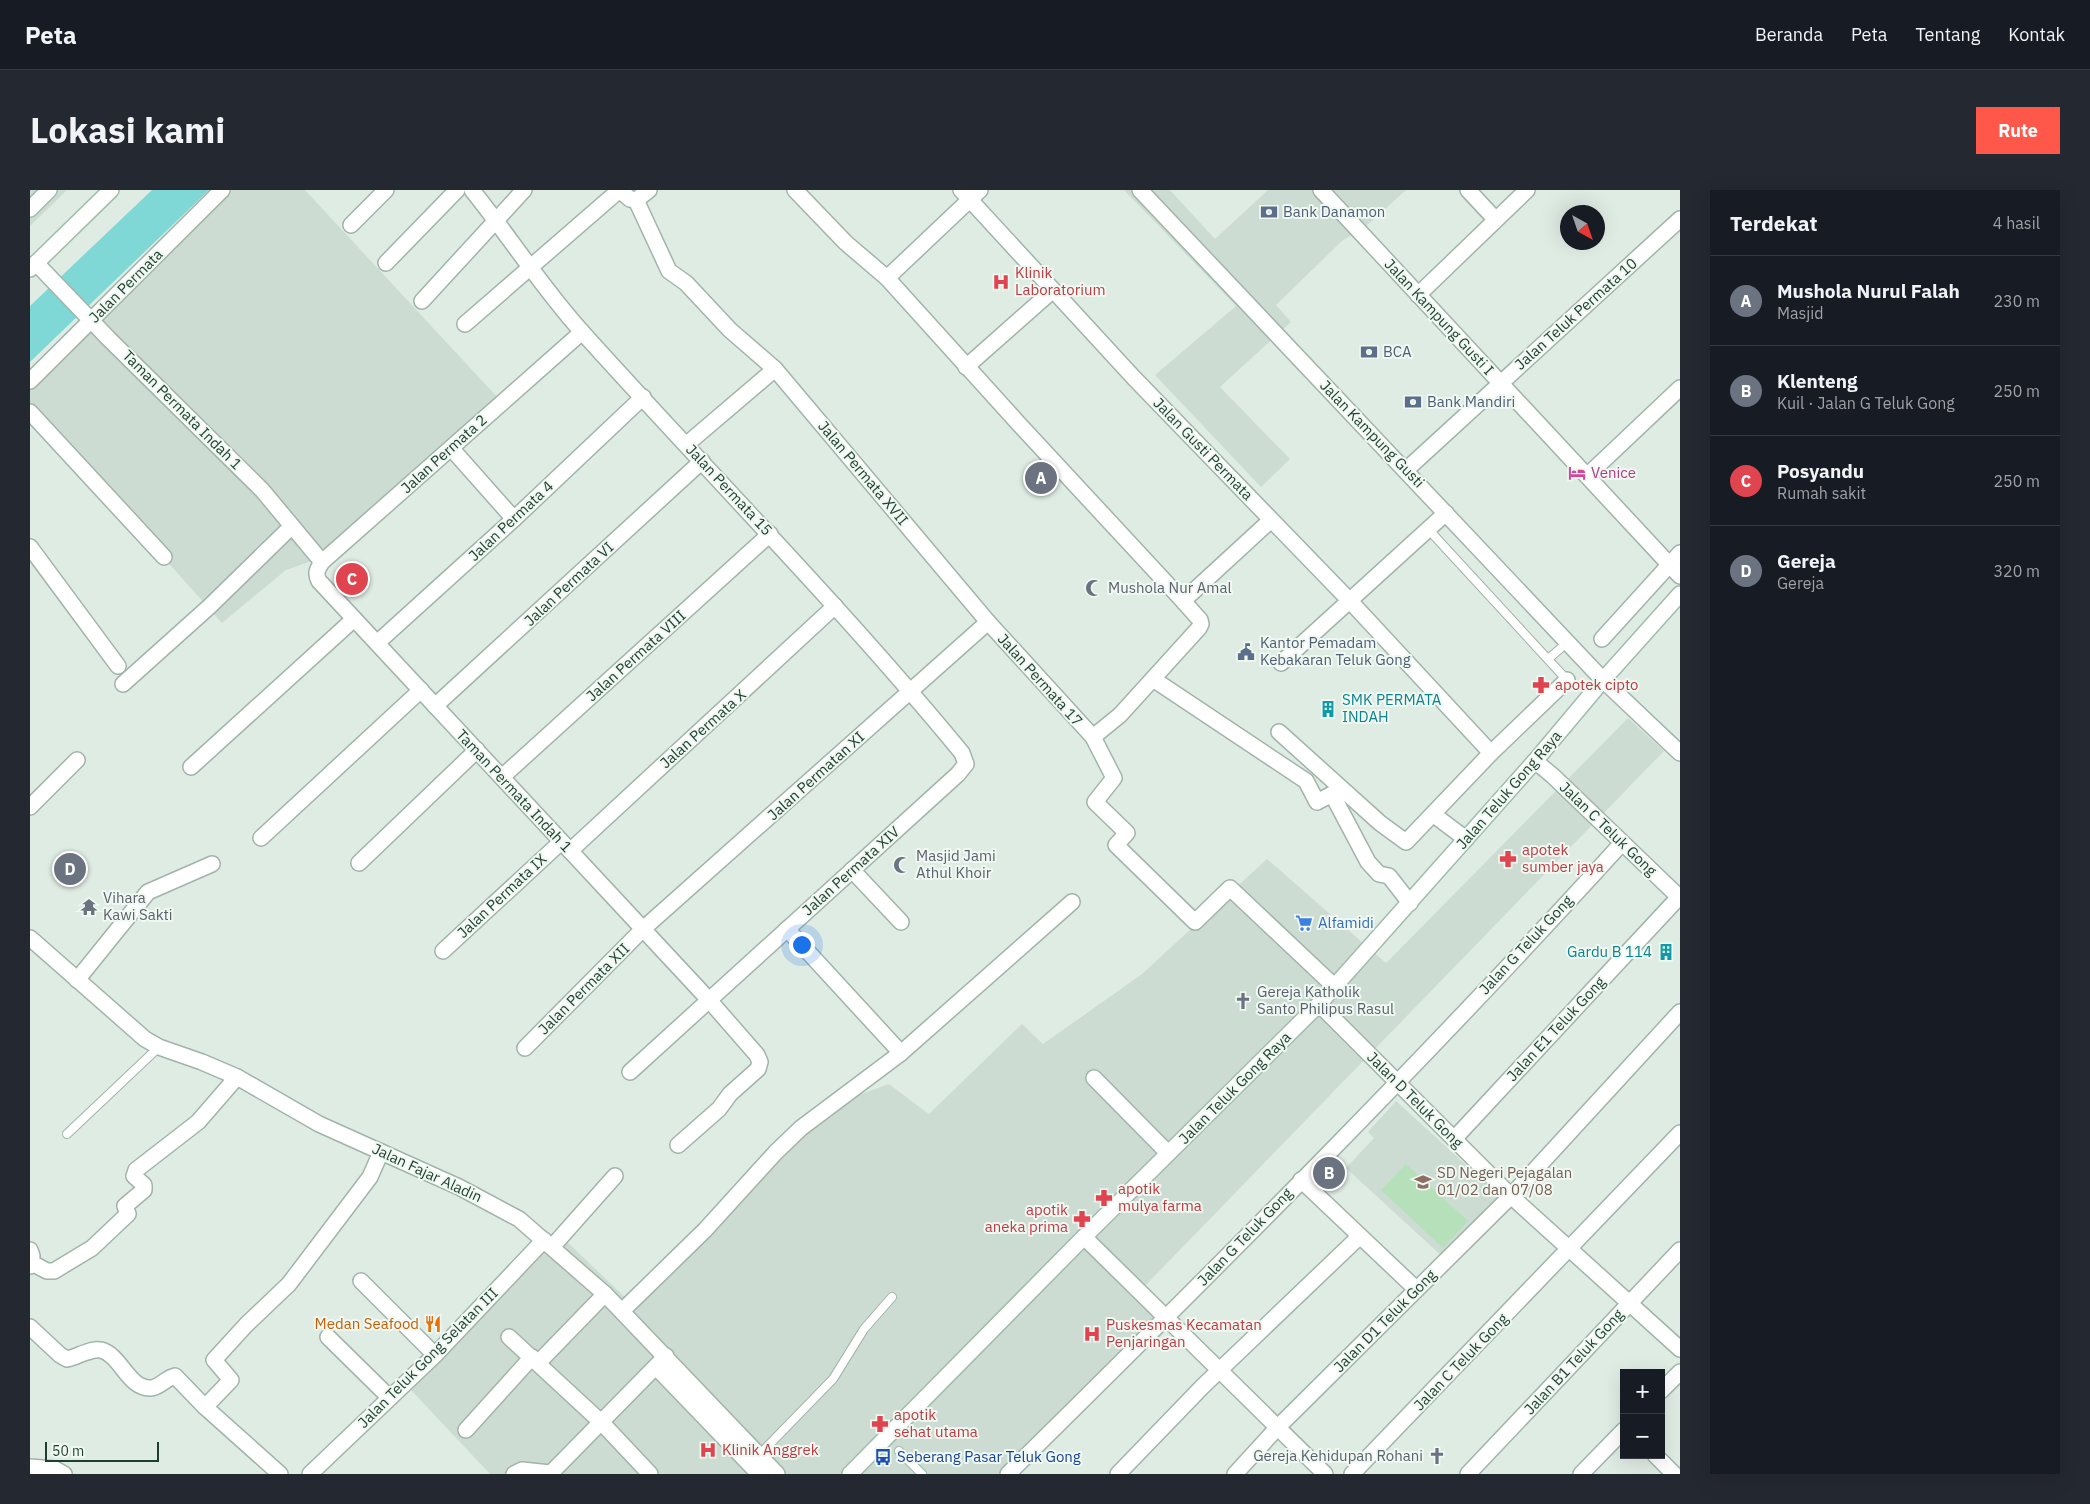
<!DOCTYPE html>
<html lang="id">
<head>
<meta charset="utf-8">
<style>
	:root { --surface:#171b24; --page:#242831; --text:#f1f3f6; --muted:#9ea1a6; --line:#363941; --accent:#ff574a }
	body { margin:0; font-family:"IBM Plex Sans",sans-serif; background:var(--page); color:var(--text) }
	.controls { position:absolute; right:15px; bottom:15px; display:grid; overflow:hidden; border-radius:0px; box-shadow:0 5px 20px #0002 }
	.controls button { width:45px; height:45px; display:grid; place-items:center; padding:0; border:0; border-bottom:1px solid var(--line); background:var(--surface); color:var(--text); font:25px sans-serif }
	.compass { position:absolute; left:1530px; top:15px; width:45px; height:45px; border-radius:50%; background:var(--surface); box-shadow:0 5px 20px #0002; rotate:140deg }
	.scale { position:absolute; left:15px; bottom:12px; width:114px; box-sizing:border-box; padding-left:5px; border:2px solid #1e3e30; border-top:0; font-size:14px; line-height:18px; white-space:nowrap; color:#1e3e30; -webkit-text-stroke:4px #f0f8f2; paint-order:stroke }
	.you { position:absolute; left:771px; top:754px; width:18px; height:18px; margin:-12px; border:4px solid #fff; border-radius:50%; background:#1a73e8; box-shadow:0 0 0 8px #1a73e833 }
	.badge { display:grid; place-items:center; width:32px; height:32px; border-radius:50%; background:var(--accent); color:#fff; font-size:16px; font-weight:700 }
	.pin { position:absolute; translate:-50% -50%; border:2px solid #fff; box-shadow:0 1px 5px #0006 }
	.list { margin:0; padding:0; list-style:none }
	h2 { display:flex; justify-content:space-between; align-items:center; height:65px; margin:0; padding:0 20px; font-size:21px }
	h2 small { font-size:16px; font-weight:400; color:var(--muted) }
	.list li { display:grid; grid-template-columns:32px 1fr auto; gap:15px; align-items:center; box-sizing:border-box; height:90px; padding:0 20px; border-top:1px solid var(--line) }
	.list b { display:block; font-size:19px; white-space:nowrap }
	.list p { margin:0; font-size:16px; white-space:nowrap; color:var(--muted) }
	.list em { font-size:16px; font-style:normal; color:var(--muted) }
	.map { position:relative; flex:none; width:1650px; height:1284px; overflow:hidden; border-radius:0px }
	header { display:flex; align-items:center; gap:30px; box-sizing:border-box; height:70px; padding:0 25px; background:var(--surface); border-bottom:1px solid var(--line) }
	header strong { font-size:24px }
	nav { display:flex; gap:28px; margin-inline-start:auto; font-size:18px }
	.intro { display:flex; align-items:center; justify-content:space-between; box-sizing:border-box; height:120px; padding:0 30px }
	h1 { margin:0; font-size:35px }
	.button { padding:12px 22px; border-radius:0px; background:var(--accent); color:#fff; font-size:18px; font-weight:700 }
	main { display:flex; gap:30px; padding:0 30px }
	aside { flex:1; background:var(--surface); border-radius:0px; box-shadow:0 5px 20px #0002 }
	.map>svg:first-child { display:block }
	.built { fill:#cddcd2 }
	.green { fill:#b5e0b9 }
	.water { fill:#80d8d6 }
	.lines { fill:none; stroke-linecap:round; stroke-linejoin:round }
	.service-casing { stroke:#a1b4aa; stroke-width:10 }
	.minor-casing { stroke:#a1b4aa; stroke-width:18 }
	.tertiary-casing { stroke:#a1b4aa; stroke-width:18 }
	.secondary-casing { stroke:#9fbcad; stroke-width:18 }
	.service { stroke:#fff; stroke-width:8 }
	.minor { stroke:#fff; stroke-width:15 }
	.tertiary { stroke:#fff; stroke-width:15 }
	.secondary { stroke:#fff; stroke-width:15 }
	.labels { text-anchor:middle; stroke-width:4; stroke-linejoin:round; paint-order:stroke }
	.service-label { font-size:15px; fill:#4e5e75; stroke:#f0f8f2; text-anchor:start }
	.health-label { font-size:15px; fill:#be3a42; stroke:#f0f8f2; text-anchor:start }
	.street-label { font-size:15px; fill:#1e3e30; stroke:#f0f8f2 }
	.hotel-label { font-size:15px; fill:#b23c85; stroke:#f0f8f2; text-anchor:start }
	.worship-label { font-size:15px; fill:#5b616d; stroke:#f0f8f2; text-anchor:start }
	.culture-label { font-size:15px; fill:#0d838f; stroke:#f0f8f2; text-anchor:start }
	.shop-label { font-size:15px; fill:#366cbe; stroke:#f0f8f2; text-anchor:start }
	.education-label { font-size:15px; fill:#785e54; stroke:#f0f8f2; text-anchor:start }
	.food-label { font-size:15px; fill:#c56008; stroke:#f0f8f2; text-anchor:end }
	.transit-label { font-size:15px; fill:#164399; stroke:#f0f8f2; text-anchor:start }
</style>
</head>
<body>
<header>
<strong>Peta</strong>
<nav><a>Beranda</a><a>Peta</a><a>Tentang</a><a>Kontak</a></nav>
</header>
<div class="intro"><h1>Lokasi kami</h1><a class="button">Rute</a></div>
<main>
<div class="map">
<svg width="1650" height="1284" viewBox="0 0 1650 1284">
	<rect width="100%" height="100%" fill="#dfece4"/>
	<g class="built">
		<path d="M0 0H37L0 36Z"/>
		<path d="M183 0H275L470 210 305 363 256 380 192 433 0 218V179Z"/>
		<path d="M1094 0H1140L1185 49 1238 0H1376L1332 40 1313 50 1246 115 1261 132 1190 197 1260 269 1231 297 1125 185 1206 116Z"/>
		<path d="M1598 528 1634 561 1112 1099 1140 1122 983 1284H460L381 1200 530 1045 603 1115 775 936 812 911 859 894 899 924 992 834 1013 854 1112 784 1237 669 1356 773Z"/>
		<path d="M1366 911 1470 1006 1414 1068 1316 978 1344 948 1338 942Z"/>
	</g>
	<path class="green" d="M1376 974 1438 1031 1413 1058 1351 1000Z"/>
	<path class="water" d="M122 0H179L0 172V116Z"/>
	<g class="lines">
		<g class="service-casing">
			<g id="service">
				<path d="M1398 339 1537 490"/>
				<path d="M1518 469 1538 452"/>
				<path d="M37 944 129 857"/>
				<path d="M869 1261 892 1284"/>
				<path d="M729 1265 803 1189 834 1139 862 1107"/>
			</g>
		</g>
		<g class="minor-casing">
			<g id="minor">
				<path d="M442 0C480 47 512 98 553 143 679 283 812 417 932 563L936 574 928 584 600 882"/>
				<path d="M765 0 816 53 857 88"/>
				<path d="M931 0 1104 188 1320 411 1461 563"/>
				<path d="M950 0 857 88 988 233 1154 412"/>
				<path d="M1291 0 1650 386"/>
				<path d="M1438 0 1465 29"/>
				<path d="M606 10 619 0"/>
				<path d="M321 35 356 0"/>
				<path d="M6 73 78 148 232 300 292 372"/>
				<path d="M356 73 427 0"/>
				<path d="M1388 105 1497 0"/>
				<path d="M392 111 494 0"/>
				<path d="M435 134 586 3 592 2 600 9 606 10 639 81 656 93 700 140 745 179 958 432 1063 547 1084 588 1065 612 1097 643 1086 655 1165 732 1200 698 1305 797"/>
				<path d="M552 142 292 372C287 380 285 383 289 391L679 810 727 865 730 872 728 879 700 904 689 919 648 955"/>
				<path d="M936 177 1022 101"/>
				<path d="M0 222 134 367"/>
				<path d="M657 254 745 179"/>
				<path d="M421 258 484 329"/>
				<path d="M1376 280 1650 29"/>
				<path d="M1558 285 1650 198"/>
				<path d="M0 357 88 476"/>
				<path d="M1572 449 1650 363"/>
				<path d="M347 453 484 329 613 207"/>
				<path d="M1251 473 1416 323"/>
				<path d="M1123 489 1276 591 1287 612 1302 604 1338 672 1349 684 1359 686 1380 713"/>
				<path d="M1573 490 1650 563"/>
				<path d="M93 494 180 416 262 336"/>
				<path d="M405 516 672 271"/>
				<path d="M1249 542 1350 633 1376 652 1461 563 1537 490"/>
				<path d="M1063 547 1090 525 1169 438 1171 434 1170 430 1154 412 1155 409 1241 330"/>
				<path d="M1505 571 1523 586 1650 708"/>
				<path d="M161 577 324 429"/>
				<path d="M472 587 740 344"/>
				<path d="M0 617 47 570"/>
				<path d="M1404 625 1436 649"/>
				<path d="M231 648 391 500"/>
				<path d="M540 661 805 416"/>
				<path d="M329 673 447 560"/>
				<path d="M822 680 871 732"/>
				<path d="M757 739 871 863"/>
				<path d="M413 761 531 652"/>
				<path d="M47 790 118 702 182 674"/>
				<path d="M1289 814 1481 1006 1650 1159"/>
				<path d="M495 858 613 739 958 432"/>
				<path d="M1064 888 1138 963"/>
				<path d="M1424 949 1649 707"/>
				<path d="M1271 990 1386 1099"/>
				<path d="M1054 1047 1295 1284"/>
				<path d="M522 1057 585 986"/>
				<path d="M0 1060 2 1066 0 1076"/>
				<path d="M2 1073 17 1081H24L62 1058 98 1024 95 1016 114 1000V995L104 986 106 980 168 932 207 887"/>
				<path d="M331 1091 405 1165"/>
				<path d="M592 1121 675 1040 746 962 771 938 871 863 1042 712"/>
				<path d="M0 1137 30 1165 37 1169C47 1167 61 1158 71 1160 91 1165 98 1199 121 1198 129 1198 136 1188 145 1186L175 1217 250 1284"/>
				<path d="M298 1147 359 1207"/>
				<path d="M479 1147 572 1233 620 1284"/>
				<path d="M508 1173 575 1104"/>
				<path d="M626 1177 729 1284"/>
				<path d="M1631 1201 1650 1182"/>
				<path d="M175 1217 201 1190 184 1170 216 1135 259 1094 340 987 351 962"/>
				<path d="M436 1240 502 1167"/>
				<path d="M1625 1265 1644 1284"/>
				<path d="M0 1277 25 1279 34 1284"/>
				<path d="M280 1284 405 1165 514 1050"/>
				<path d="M484 1284 492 1280 520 1283"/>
				<path d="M520 1284 636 1166"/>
				<path d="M978 1284C1187 1078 1395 870 1592 653"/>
				<path d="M1088 1284 1173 1196 1330 1046"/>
				<path d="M1205 1284 1248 1237 1481 1006 1650 822"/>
				<path d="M1322 1284 1650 943"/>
				<path d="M1438 1284 1650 1060"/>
				<path d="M1551 1284 1594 1240"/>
			</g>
		</g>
		<g class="tertiary-casing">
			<g id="tertiary">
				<path d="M1110 0 1573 490"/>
				<path d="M0 191 192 0"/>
				<path d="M0 748 115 849 129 857 172 872 207 887 289 934 429 997 489 1029 575 1104 747 1284"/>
			</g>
		</g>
		<g class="secondary-casing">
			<g id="secondary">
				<path d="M0 19 19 0"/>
				<path d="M0 79 81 0"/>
				<path d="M820 1284 1054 1047 1289 814 1505 571 1573 490 1650 404"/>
			</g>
		</g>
		<use href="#service" class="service"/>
		<use href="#minor" class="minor"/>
		<use href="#tertiary" class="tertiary"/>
		<use href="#secondary" class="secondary"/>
	</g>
	<defs>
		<g id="bank-bare" transform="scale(1.35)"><path d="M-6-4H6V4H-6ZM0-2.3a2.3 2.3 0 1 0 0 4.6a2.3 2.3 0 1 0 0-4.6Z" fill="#5c6f8a" stroke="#f0f8f2" stroke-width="2.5" paint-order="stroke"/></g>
		<g id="hospital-bare" transform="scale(1.35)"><path d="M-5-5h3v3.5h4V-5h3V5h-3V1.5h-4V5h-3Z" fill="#e0444e" stroke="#f0f8f2" stroke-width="2.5" paint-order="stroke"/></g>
		<g id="hotel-bare" transform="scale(1.35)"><path d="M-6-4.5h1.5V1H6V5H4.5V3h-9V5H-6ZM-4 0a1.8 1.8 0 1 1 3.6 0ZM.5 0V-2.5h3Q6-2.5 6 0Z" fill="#d1479c" stroke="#f0f8f2" stroke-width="2.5" paint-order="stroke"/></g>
		<g id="mosque-bare" transform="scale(1.35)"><path d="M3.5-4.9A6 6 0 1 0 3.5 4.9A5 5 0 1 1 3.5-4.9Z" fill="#6b7280" stroke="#f0f8f2" stroke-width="2.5" paint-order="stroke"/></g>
		<g id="civic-bare" transform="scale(1.35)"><path d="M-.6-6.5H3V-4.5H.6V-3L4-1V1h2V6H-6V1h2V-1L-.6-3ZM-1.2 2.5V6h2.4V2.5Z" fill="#5c6f8a" stroke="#f0f8f2" stroke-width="2.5" paint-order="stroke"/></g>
		<g id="pharmacy-bare" transform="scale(1.35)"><path d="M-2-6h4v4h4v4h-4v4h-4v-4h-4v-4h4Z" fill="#e0444e" stroke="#f0f8f2" stroke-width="2.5" paint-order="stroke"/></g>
		<g id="building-bare" transform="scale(1.35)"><path d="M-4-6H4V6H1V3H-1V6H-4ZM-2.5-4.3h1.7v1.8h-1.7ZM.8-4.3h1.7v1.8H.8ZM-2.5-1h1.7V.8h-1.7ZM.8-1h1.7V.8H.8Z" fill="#0f9aa8" stroke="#f0f8f2" stroke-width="2.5" paint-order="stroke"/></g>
		<g id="temple-bare" transform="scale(1.35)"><path d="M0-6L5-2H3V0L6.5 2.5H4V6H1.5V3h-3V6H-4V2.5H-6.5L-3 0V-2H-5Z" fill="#6b7280" stroke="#f0f8f2" stroke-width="2.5" paint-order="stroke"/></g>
		<g id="supermarket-bare" transform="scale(1.35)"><path d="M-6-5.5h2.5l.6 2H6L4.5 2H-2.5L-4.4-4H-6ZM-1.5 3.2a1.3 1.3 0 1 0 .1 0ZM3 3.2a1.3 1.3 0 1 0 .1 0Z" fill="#3f7fe0" stroke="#f0f8f2" stroke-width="2.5" paint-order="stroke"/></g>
		<g id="church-bare" transform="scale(1.35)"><path d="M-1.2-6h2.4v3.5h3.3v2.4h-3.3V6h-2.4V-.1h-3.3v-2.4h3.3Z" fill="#6b7280" stroke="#f0f8f2" stroke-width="2.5" paint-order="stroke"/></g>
		<g id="school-bare" transform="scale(1.35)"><path d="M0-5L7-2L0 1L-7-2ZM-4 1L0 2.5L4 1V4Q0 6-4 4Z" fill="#8d6e63" stroke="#f0f8f2" stroke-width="2.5" paint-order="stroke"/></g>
		<g id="restaurant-bare" transform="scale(1.35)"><path d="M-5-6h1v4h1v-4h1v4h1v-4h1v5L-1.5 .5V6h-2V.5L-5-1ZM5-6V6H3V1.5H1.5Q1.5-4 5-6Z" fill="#e8710a" stroke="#f0f8f2" stroke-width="2.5" paint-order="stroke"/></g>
		<g id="bus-bare" transform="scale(1.35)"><path d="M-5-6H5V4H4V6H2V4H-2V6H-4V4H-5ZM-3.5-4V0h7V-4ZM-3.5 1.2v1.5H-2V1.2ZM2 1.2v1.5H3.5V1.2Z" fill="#1a4fb4" stroke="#f0f8f2" stroke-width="2.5" paint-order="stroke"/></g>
	</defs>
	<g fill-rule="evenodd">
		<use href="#bank-bare" x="1239" y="22"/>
		<use href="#hospital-bare" x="971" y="92"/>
		<use href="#bank-bare" x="1339" y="162"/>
		<use href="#bank-bare" x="1383" y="212"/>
		<use href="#hotel-bare" x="1547" y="283"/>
		<use href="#mosque-bare" x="1064" y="398"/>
		<use href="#civic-bare" x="1216" y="462"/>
		<use href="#pharmacy-bare" x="1511" y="495"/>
		<use href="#building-bare" x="1298" y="519"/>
		<use href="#pharmacy-bare" x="1478" y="669"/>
		<use href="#mosque-bare" x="872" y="675"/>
		<use href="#temple-bare" x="59" y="717"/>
		<use href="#supermarket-bare" x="1274" y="733"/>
		<use href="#building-bare" x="1636" y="762"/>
		<use href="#church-bare" x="1213" y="811"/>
		<use href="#school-bare" x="1393" y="992"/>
		<use href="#pharmacy-bare" x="1074" y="1008"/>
		<use href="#pharmacy-bare" x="1052" y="1029"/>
		<use href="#restaurant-bare" x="403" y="1134"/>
		<use href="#hospital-bare" x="1062" y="1144"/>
		<use href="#pharmacy-bare" x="850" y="1234"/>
		<use href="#hospital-bare" x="678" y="1260"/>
		<use href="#church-bare" x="1407" y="1266"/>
		<use href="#bus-bare" x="853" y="1267"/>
	</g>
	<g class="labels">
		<g class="service-label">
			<text x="1253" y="27">Bank Danamon</text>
			<text x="1353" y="167">BCA</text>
			<text x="1397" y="217">Bank Mandiri</text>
			<text x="1230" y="458">Kantor Pemadam<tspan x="1230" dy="17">Kebakaran Teluk Gong</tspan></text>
		</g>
		<g class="health-label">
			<text x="985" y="88">Klinik<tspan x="985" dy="17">Laboratorium</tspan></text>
			<text x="1525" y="500">apotek cipto</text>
			<text x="1492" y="665">apotek<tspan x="1492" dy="17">sumber jaya</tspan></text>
			<text x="1088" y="1004">apotik<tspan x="1088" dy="17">mulya farma</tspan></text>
			<text x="1038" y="1025" text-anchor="end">apotik<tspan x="1038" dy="17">aneka prima</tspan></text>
			<text x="1076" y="1140">Puskesmas Kecamatan<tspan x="1076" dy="17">Penjaringan</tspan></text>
			<text x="864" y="1230">apotik<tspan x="864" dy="17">sehat utama</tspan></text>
			<text x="692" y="1265">Klinik Anggrek</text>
		</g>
		<g class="street-label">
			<text transform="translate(96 96) rotate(-45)" y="5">Jalan Permata</text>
			<text transform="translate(1546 124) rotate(-42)" y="5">Jalan Teluk Permata 10</text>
			<text transform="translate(1409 127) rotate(47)" y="5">Jalan Kampung Gusti I</text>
			<text transform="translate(152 220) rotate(45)" y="5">Taman Permata Indah 1</text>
			<text transform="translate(1342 244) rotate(46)" y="5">Jalan Kampung Gusti</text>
			<text transform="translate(1173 259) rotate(46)" y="5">Jalan Gusti Permata</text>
			<text transform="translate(414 264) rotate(-42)" y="5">Jalan Permata 2</text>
			<text transform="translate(833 283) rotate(50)" y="5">Jalan Permata XVII</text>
			<text transform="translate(699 300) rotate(47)" y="5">Jalan Permata 15</text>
			<text transform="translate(481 331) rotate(-43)" y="5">Jalan Permata 4</text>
			<text transform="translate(539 394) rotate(-43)" y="5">Jalan Permata VI</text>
			<text transform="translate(606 466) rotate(-42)" y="5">Jalan Permata VIII</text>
			<text transform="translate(1010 490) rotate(48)" y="5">Jalan Permata 17</text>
			<text transform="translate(673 539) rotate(-42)" y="5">Jalan Permata X</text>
			<text transform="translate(786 586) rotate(-42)" y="5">Jalan Permatan XI</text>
			<text transform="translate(1479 600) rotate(-49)" y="5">Jalan Teluk Gong Raya</text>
			<text transform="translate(484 601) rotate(47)" y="5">Taman Permata Indah 1</text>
			<text transform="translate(1578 639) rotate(44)" y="5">Jalan C Teluk Gong</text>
			<text transform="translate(821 681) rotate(-42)" y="5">Jalan Permata XIV</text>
			<text transform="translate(472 706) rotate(-43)" y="5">Jalan Permata IX</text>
			<text transform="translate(1496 755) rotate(-47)" y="5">Jalan G Teluk Gong</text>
			<text transform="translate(554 799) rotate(-45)" y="5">Jalan Permata XII</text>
			<text transform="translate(1526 839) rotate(-47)" y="5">Jalan E1 Teluk Gong</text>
			<text transform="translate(1205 898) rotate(-45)" y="5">Jalan Teluk Gong Raya</text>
			<text transform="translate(1385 910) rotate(45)" y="5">Jalan D Teluk Gong</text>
			<text transform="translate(397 983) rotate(25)" y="5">Jalan Fajar Aladin</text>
			<text transform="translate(1215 1047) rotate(-46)" y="5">Jalan G Teluk Gong</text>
			<text transform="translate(1355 1131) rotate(-45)" y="5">Jalan D1 Teluk Gong</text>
			<text transform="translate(398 1168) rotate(-45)" y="5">Jalan Teluk Gong Selatan III</text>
			<text transform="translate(1431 1172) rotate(-46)" y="5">Jalan C Teluk Gong</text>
			<text transform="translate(1544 1172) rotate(-47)" y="5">Jalan B1 Teluk Gong</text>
		</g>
		<g class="hotel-label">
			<text x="1561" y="288">Venice</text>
		</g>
		<g class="worship-label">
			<text x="1078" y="403">Mushola Nur Amal</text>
			<text x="886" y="671">Masjid Jami<tspan x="886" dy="17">Athul Khoir</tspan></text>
			<text x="73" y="713">Vihara<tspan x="73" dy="17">Kawi Sakti</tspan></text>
			<text x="1227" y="807">Gereja Katholik<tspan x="1227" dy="17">Santo Philipus Rasul</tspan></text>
			<text x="1393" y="1271" text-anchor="end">Gereja Kehidupan Rohani</text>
		</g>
		<g class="culture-label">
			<text x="1312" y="515">SMK PERMATA<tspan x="1312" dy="17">INDAH</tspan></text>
			<text x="1622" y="767" text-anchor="end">Gardu B 114</text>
		</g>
		<g class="shop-label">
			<text x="1288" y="738">Alfamidi</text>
		</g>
		<g class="education-label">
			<text x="1407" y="988">SD Negeri Pejagalan<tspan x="1407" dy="17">01/02 dan 07/08</tspan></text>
		</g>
		<g class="food-label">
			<text x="389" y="1139">Medan Seafood</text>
		</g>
		<g class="transit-label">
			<text x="867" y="1272">Seberang Pasar Teluk Gong</text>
		</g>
	</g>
</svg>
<div class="controls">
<button>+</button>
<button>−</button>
</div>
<svg class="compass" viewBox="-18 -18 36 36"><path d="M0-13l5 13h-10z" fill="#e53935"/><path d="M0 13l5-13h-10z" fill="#9ea1a6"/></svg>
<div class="scale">50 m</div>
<div class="you"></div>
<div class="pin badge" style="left:1011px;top:288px;background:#6b7280">A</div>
<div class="pin badge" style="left:1299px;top:983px;background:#6b7280">B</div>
<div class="pin badge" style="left:322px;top:389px;background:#e0444e">C</div>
<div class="pin badge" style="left:40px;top:679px;background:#6b7280">D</div>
</div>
<aside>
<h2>Terdekat<small>4 hasil</small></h2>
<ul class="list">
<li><span class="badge" style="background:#6b7280">A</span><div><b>Mushola Nurul Falah</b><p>Masjid</p></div><em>230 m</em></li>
<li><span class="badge" style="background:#6b7280">B</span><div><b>Klenteng</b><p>Kuil · Jalan G Teluk Gong</p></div><em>250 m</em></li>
<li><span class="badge" style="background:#e0444e">C</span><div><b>Posyandu</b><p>Rumah sakit</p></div><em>250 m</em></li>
<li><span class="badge" style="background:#6b7280">D</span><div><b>Gereja</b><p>Gereja</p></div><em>320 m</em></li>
</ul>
</aside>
</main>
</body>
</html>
